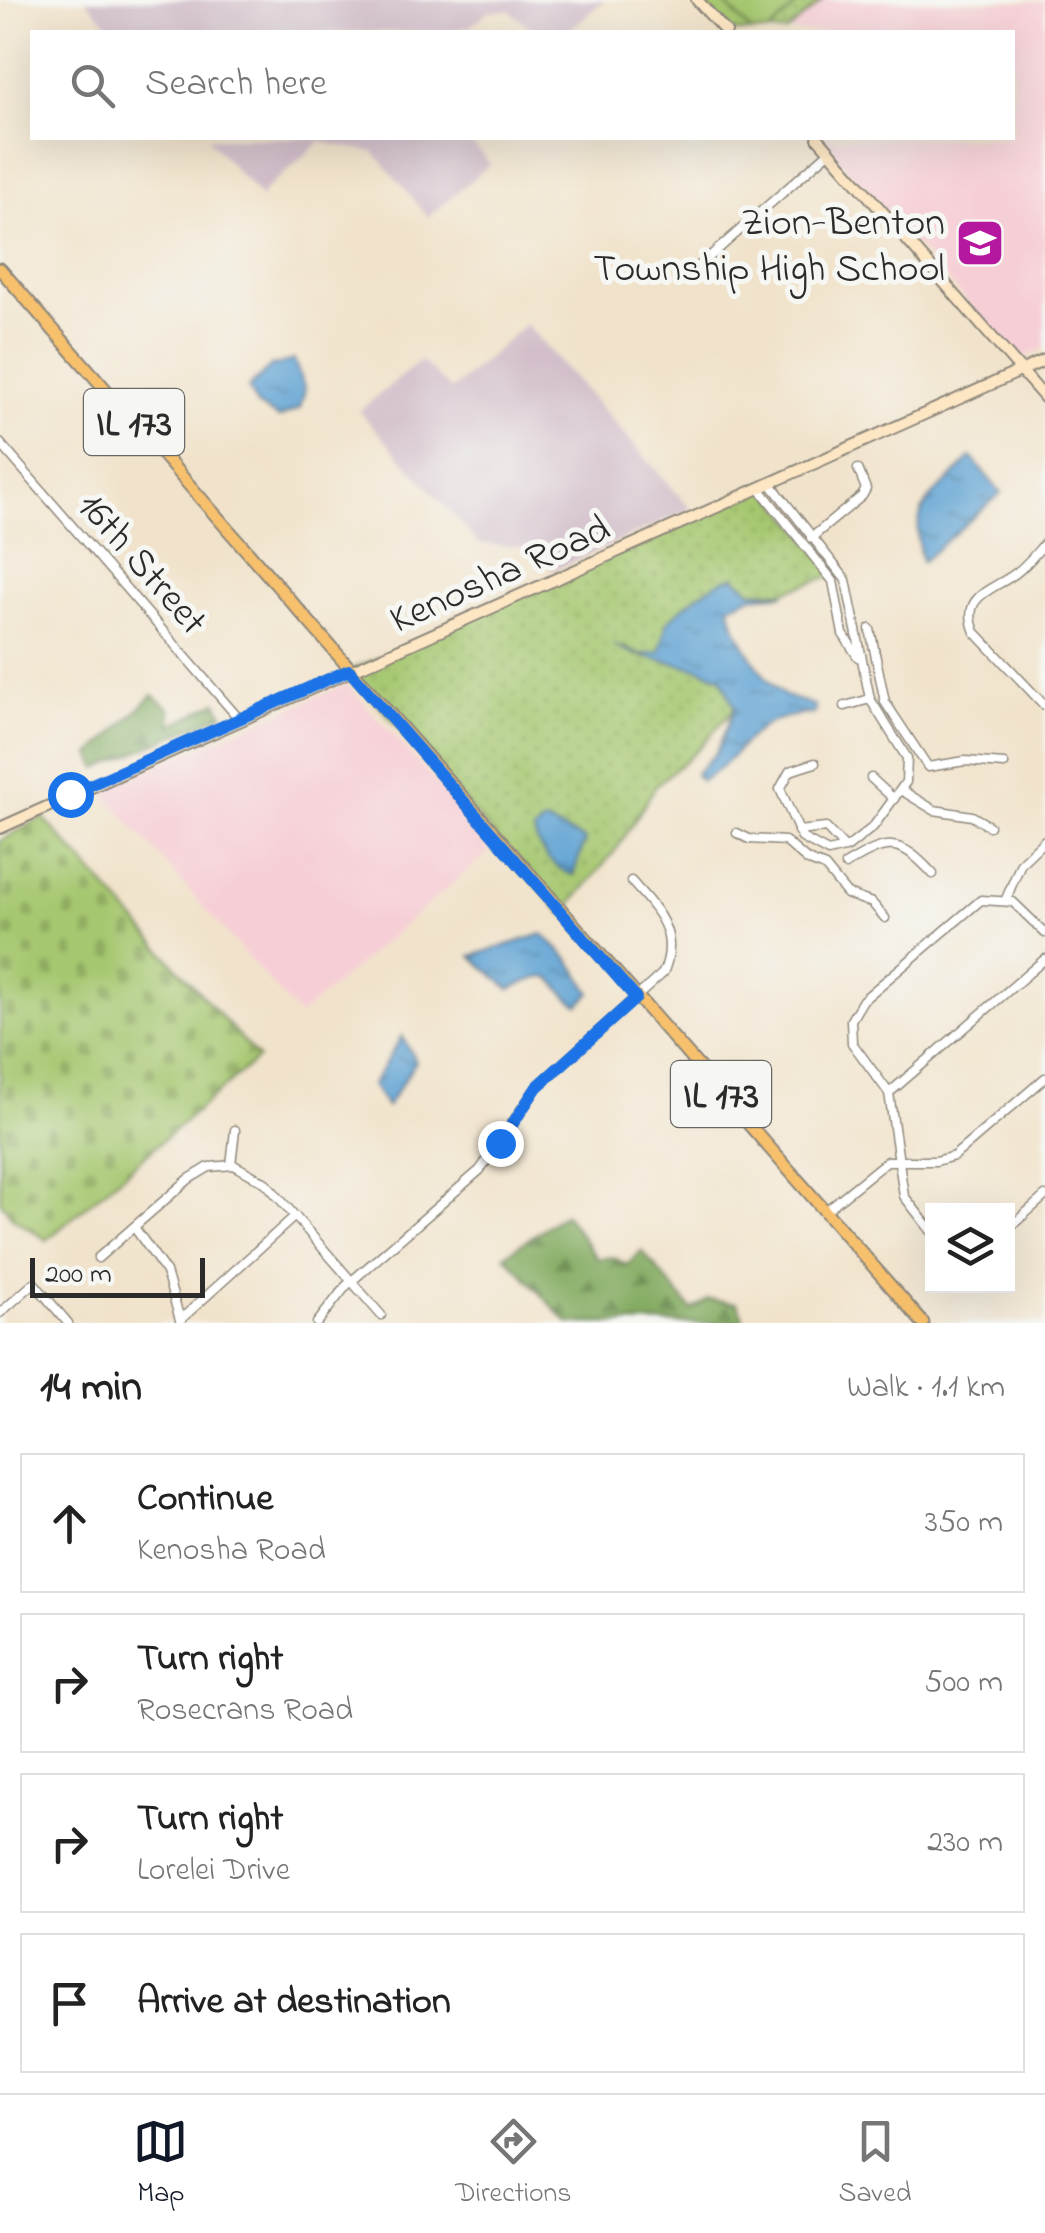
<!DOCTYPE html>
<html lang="en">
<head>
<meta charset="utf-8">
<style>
	:root { --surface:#fff; --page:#f2f2f2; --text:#222; --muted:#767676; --line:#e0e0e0; --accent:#111827 }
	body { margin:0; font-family:"Indie Flower",sans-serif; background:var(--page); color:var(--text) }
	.controls { position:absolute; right:30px; bottom:30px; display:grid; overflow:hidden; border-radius:0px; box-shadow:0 10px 40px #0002 }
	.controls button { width:90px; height:90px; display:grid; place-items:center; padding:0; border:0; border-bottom:2px solid var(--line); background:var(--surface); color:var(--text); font:50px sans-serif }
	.scale { position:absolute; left:30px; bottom:25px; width:175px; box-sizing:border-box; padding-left:10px; border:5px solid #2b2b2b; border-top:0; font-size:28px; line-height:35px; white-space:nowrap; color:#2b2b2b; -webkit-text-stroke:8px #f6f6f2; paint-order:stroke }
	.stop { position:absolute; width:30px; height:30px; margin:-22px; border:8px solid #1a73e8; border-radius:50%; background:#fff }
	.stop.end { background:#1a73e8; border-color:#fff; box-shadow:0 2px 10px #0008 }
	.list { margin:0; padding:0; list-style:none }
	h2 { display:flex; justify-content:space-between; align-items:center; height:130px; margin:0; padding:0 40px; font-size:42px }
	h2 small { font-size:32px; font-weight:400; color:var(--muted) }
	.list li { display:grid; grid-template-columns:65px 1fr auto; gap:30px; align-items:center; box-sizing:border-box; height:140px; margin:0 20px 20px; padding:0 20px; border:2px solid var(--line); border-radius:0px }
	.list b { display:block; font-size:38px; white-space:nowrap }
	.list p { margin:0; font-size:32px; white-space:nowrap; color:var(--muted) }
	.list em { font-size:32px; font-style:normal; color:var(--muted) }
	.icon { flex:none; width:55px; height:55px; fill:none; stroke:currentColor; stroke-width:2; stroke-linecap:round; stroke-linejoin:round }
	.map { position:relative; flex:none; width:1045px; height:1323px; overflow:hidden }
	.search { position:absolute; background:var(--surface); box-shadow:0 10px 40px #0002; left:30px; right:30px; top:30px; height:110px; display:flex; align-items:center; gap:25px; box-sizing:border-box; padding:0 35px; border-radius:0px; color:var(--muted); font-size:38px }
	.sheet { height:770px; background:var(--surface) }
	nav { display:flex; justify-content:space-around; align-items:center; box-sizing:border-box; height:140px; border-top:2px solid var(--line); background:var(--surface); font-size:28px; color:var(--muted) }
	nav a { display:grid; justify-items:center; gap:5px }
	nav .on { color:var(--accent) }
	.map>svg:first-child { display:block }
	.built { fill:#f6cfd6 }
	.industrial { fill:#d1bdc9 }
	.forest { fill:url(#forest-firs); stroke:#586c46; stroke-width:2.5 }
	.cemetery { fill:url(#cemetery-stones); stroke:#68794e; stroke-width:2.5 }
	.park { fill:url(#park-dots); stroke:#68794e; stroke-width:2.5 }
	.pitch { fill:#a6c770; stroke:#68794e; stroke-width:2.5 }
	.water { fill:url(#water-ripples); stroke:#44667f; stroke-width:2.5 }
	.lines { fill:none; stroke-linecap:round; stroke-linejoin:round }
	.street-casing { stroke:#8e877b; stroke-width:11 }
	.secondary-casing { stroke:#8e877b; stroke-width:14 }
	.primary-casing { stroke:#8e877b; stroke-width:15 }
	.street { stroke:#fff; stroke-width:8 }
	.secondary { stroke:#fce6c4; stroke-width:10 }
	.primary { stroke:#f7c06c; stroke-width:11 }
	.route { stroke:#1a73e8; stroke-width:12 }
	.labels { text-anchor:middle; stroke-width:10; stroke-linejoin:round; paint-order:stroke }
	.shield { fill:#f6f6f2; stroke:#686867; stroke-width:2.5 }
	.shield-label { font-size:38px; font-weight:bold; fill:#2b2b2b }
	.poi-label { font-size:40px; fill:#2b2b2b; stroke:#f6f6f2; text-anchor:end }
	.street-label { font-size:40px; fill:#2b2b2b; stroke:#f6f6f2 }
</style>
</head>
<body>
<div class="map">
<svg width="1045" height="1323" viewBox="0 0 1045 1323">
	<defs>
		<pattern id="forest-firs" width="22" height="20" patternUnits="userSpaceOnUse" patternTransform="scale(2.5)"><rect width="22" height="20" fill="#84ac62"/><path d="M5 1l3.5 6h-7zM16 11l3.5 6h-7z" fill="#6c8c51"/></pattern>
		<pattern id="cemetery-stones" width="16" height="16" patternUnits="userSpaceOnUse" patternTransform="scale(2.5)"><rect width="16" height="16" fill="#a6c770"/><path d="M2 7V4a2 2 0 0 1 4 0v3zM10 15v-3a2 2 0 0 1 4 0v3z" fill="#8fab61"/></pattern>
		<pattern id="park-dots" width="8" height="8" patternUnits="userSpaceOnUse" patternTransform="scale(2.5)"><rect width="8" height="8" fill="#a6c770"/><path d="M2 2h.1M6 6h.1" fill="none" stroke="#8fab61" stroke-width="1.8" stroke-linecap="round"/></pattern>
		<pattern id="water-ripples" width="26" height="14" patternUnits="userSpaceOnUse" patternTransform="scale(2.5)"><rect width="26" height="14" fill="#5ea2d3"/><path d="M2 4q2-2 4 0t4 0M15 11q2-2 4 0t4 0" fill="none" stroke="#4e84ab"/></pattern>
	</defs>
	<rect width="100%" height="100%" fill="#f6f6f2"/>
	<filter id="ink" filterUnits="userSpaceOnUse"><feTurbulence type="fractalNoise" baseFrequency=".01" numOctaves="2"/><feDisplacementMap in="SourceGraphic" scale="20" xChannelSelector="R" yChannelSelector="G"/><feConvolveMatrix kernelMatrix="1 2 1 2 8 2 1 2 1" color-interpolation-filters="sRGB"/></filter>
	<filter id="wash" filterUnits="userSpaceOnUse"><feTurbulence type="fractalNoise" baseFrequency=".0048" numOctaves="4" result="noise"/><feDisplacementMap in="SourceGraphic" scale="40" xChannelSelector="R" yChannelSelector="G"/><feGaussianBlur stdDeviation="2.25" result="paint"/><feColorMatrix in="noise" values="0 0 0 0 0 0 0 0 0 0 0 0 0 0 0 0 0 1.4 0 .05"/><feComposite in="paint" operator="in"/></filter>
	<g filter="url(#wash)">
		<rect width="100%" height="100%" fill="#f1e3cb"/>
		<g class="built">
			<path d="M823 0 1045 2V348L1019 360 820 138H1012V32H787Z"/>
			<path d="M347 684 473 823 489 852 299 1016 101 790Z"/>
		</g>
		<g class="industrial">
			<path d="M86 0H604L567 32H536L509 10 488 12 469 27 448 32H115Z"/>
			<path d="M207 138H467L490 164 428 217 374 152 320 142 263 192 262 199Z"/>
			<path d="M526 324 691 509 552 571 541 548 479 544 359 411 421 360 451 390Z"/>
		</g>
		<g class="forest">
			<path d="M153 695 170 709 172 725 217 702 223 714 98 769 91 755Z"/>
			<path d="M565 1214 598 1259 613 1257 627 1265 642 1251 692 1310 709 1299 737 1303 743 1316 740 1323H568L505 1255Z"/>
		</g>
		<path class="cemetery" d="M43 817 258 1058 47 1240 13 1218 0 1201V841Z"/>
		<g class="park">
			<path d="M701 0H823L787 32H728Z"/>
			<path d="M764 486 837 574 783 592 751 590 734 577C703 598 664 613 661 652L640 655 625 648 644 658 665 656 721 677 735 708 693 754 657 784 618 847 563 914 349 671Z"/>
		</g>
		<path class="pitch" d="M722 0H802L769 32H752Z"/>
		<g class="water">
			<path d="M294 360 305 390 300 408 279 418 257 405 248 388 271 366Z"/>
			<path d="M971 457 1001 493 922 562C907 501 934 500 971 457Z"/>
			<path d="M734 577 753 592 785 594 750 597 730 606C730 627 766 684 784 695 793 700 806 701 815 706L814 714C743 716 752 752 701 781L695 774 716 753 735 708 721 677C684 660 648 663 612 644L640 655 660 652 667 622C682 608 715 579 734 577Z"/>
			<path d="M545 822 585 840 573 875C555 869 537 850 534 831Z"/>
			<path d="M543 934 570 960 591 993 579 1005C545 986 567 963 510 989L471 956Z"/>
			<path d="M402 1036 416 1062 386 1107 372 1085Z"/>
		</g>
	</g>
	<g filter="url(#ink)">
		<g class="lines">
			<g class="street-casing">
				<g id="street">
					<path d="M699 266 830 151"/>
					<path d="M0 443 241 721"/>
					<path d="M770 483 846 580 870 699 907 758 906 782 873 827 848 847 828 852 802 838 780 789 790 771 815 763"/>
					<path d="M759 488 833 581 843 634 858 657"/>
					<path d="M811 538 862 496 866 489 858 469"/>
					<path d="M1045 543C1036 553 1027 565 1016 573 992 591 960 595 975 632L1045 706"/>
					<path d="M870 629 885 702 928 767 965 761 1004 764"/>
					<path d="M845 706 870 699"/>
					<path d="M871 778 894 799"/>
					<path d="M901 790 934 810 972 816 989 826"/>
					<path d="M798 831 826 828 845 848"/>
					<path d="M737 833 749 839 785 841 807 860 825 867 847 894 872 903 885 918"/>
					<path d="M845 865C887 840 898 836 933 874"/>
					<path d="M1006 899 1021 863 1045 840"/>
					<path d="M889 1093 1045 959"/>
					<path d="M231 1165 235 1130"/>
					<path d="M824 1212 887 1161H936L954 1156 1045 1078"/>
					<path d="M134 1227 166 1272 181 1323"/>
					<path d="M1008 1229 1045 1196"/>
					<path d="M932 1232 904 1196 889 1093 852 1043 851 1020 863 1000 981 900 1013 902 1045 933"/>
					<path d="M98 1258 189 1179 209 1167 234 1165 266 1183 381 1315"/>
					<path d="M0 1313 34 1283 68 1323"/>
					<path d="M180 1320 295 1216"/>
					<path d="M317 1323 346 1286 480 1170 537 1087 663 973C681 933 656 909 631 881"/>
				</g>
			</g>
			<g class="secondary-casing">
				<g id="secondary">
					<path d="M697 0 726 32"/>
					<path d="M818 138 1045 398"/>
					<path d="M0 828 1045 360"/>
				</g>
			</g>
			<g class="primary-casing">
				<path id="primary" d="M0 269 923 1323"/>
			</g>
			<use href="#street" class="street"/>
			<use href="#secondary" class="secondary"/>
			<use href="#primary" class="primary"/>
		</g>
	</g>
	<g class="lines" filter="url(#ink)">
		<path class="route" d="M70 794 349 670 636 998 537 1087 500 1143"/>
	</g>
	<defs>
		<g id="school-square" transform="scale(2.5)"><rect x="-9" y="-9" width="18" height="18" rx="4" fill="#b5179e" stroke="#f6f6f2"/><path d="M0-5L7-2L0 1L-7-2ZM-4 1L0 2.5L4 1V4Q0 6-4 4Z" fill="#fff"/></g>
	</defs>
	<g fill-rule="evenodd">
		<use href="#school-square" x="980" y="243"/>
	</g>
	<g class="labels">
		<g class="shield">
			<rect x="84" y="389" width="100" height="66" rx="8"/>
			<rect x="671" y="1061" width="100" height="66" rx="8"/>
		</g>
		<g class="shield-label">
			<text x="134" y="435">IL 173</text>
			<text x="721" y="1107">IL 173</text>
		</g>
		<g class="poi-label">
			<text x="945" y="234">Zion-Benton<tspan x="945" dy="46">Township High School</tspan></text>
		</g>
		<g class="street-label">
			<text transform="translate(144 562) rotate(49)" y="14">16th Street</text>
			<text transform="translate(499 572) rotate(-24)" y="14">Kenosha Road</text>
		</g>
	</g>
</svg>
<div class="controls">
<button><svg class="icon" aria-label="layers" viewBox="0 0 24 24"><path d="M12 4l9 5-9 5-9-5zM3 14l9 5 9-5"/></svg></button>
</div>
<div class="scale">200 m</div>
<div class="stop" style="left:70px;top:794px"></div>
<div class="stop end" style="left:500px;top:1143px"></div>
<div class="search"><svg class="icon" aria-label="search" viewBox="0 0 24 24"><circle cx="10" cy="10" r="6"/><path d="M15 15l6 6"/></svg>Search here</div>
</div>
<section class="sheet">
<h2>14 min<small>Walk · 1.1 km</small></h2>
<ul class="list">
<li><svg class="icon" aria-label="ahead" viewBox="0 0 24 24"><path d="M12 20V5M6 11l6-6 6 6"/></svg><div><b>Continue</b><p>Kenosha Road</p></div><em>350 m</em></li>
<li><svg class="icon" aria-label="right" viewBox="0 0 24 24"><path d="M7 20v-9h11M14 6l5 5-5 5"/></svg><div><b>Turn right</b><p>Rosecrans Road</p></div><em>500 m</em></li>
<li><svg class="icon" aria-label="right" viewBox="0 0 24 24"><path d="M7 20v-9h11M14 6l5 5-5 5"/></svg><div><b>Turn right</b><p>Lorelei Drive</p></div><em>230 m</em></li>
<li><svg class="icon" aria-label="arrive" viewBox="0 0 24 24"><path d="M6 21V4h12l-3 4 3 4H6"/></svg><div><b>Arrive at destination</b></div></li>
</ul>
</section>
<nav>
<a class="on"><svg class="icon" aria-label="map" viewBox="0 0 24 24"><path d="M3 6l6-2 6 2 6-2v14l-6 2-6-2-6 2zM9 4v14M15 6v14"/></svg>Map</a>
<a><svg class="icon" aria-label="directions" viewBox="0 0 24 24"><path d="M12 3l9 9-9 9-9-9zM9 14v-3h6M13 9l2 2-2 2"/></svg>Directions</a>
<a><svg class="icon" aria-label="saved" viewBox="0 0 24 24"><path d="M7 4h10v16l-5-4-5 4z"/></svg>Saved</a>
</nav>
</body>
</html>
